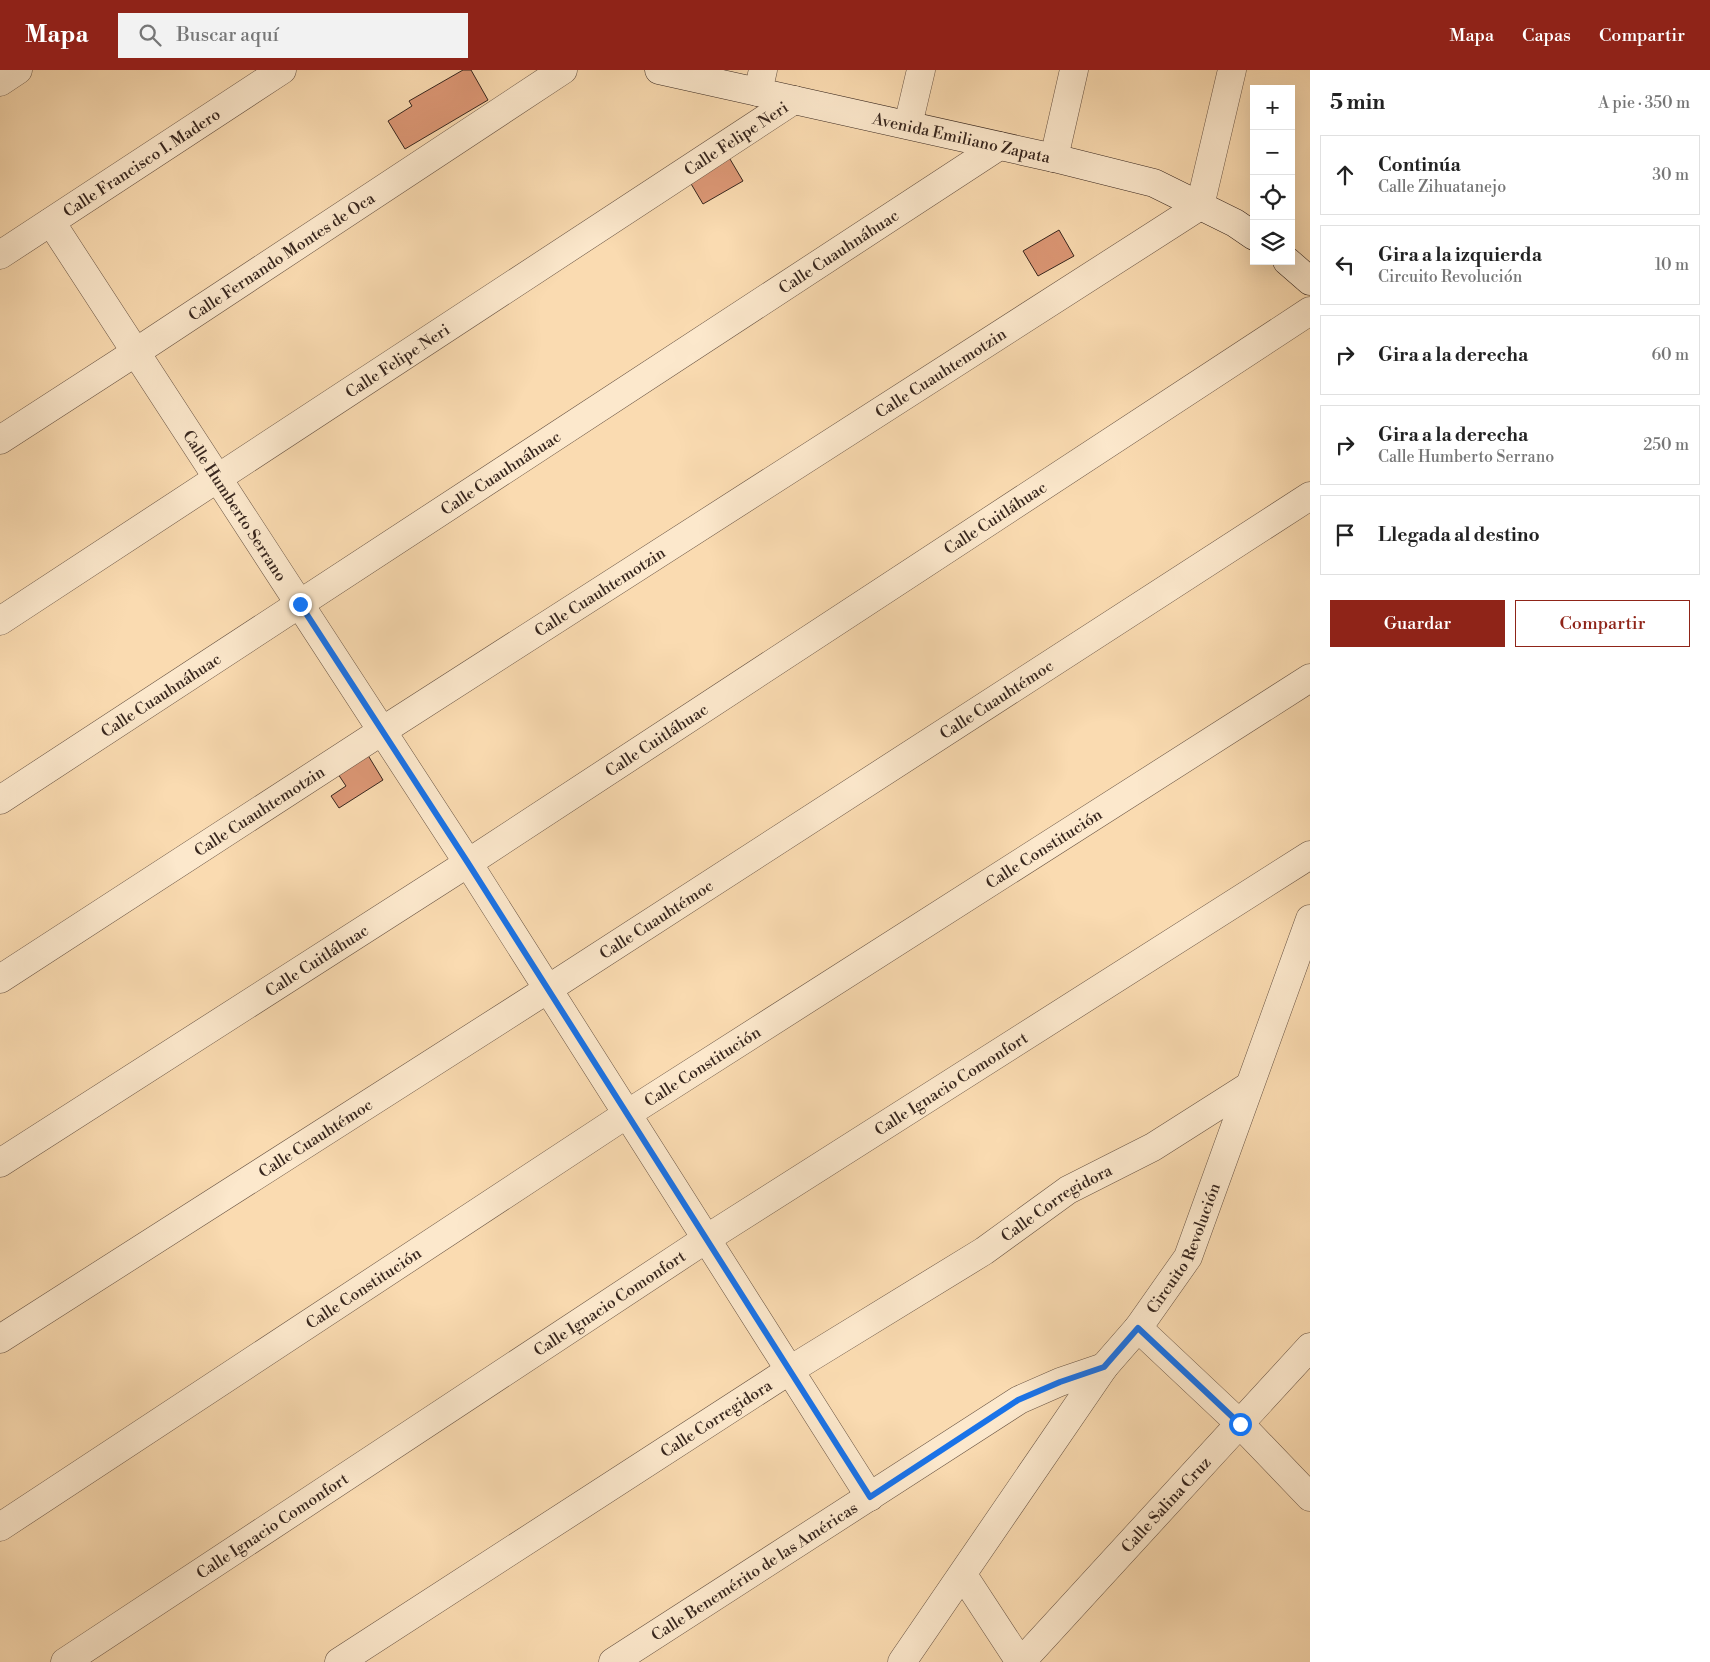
<!DOCTYPE html>
<html lang="es">
<head>
<meta charset="utf-8">
<style>
	:root { --surface:#fff; --page:#f2f2f2; --text:#222; --muted:#767676; --line:#e0e0e0; --accent:#8f2418 }
	body { margin:0; font-family:"Libre Bodoni",serif; background:var(--page); color:var(--text) }
	.controls { position:absolute; right:15px; top:15px; display:grid; overflow:hidden; border-radius:0px; box-shadow:0 5px 20px #0002 }
	.controls button { width:45px; height:45px; display:grid; place-items:center; padding:0; border:0; border-bottom:1px solid var(--line); background:var(--surface); color:var(--text); font:25px sans-serif }
	.stop { position:absolute; width:15px; height:15px; margin:-11px; border:4px solid #1a73e8; border-radius:50%; background:#fff }
	.stop.end { background:#1a73e8; border-color:#fff; box-shadow:0 1px 5px #0008 }
	.list { margin:0; padding:0; list-style:none }
	h2 { display:flex; justify-content:space-between; align-items:center; height:65px; margin:0; padding:0 20px; font-size:21px }
	h2 small { font-size:16px; font-weight:400; color:var(--muted) }
	.list li { display:grid; grid-template-columns:32px 1fr auto; gap:15px; align-items:center; box-sizing:border-box; height:80px; margin:0 10px 10px; padding:0 10px; border:1px solid var(--line); border-radius:0px }
	.list b { display:block; font-size:19px; white-space:nowrap }
	.list p { margin:0; font-size:16px; white-space:nowrap; color:var(--muted) }
	.list em { font-size:16px; font-style:normal; color:var(--muted) }
	.actions { display:flex; gap:10px; padding:15px 20px }
	.actions a { flex:1; padding:11px 0; border:1px solid var(--accent); border-radius:0px; text-align:center; font-size:18px; color:var(--accent) }
	.actions .main { background:var(--accent); color:#fff }
	.icon { flex:none; width:28px; height:28px; fill:none; stroke:currentColor; stroke-width:2; stroke-linecap:round; stroke-linejoin:round }
	.map { position:relative; flex:none; width:1310px; height:1592px; overflow:hidden }
	header { display:flex; align-items:center; gap:30px; box-sizing:border-box; height:70px; padding:0 25px; background:var(--accent); color:#fff }
	header strong { font-size:24px }
	nav { display:flex; gap:28px; margin-inline-start:auto; font-size:18px }
	.search { width:350px; height:45px; background:var(--page); display:flex; align-items:center; gap:12px; box-sizing:border-box; padding:0 18px; border-radius:0px; color:var(--muted); font-size:19px }
	main { display:flex }
	aside { flex:1; background:var(--surface) }
	.map>svg:first-child { display:block }
	.building { fill:#dc9775; stroke:#37261e }
	.lines { fill:none; stroke-linecap:round; stroke-linejoin:round }
	.street-casing { stroke:#685343; stroke-width:29 }
	.secondary-casing { stroke:#37261e; stroke-width:29 }
	.street { stroke:#fce8cc; stroke-width:28 }
	.secondary { stroke:#fce8cc; stroke-width:28 }
	.route { stroke:#1a73e8; stroke-width:6 }
	.labels { text-anchor:middle; stroke-width:4; stroke-linejoin:round; paint-order:stroke }
	.street-label { font-size:16px; fill:#37261e; stroke:#fce8cc }
</style>
</head>
<body>
<header>
<strong>Mapa</strong>
<div class="search"><svg class="icon" aria-label="search" viewBox="0 0 24 24"><circle cx="10" cy="10" r="6"/><path d="M15 15l6 6"/></svg>Buscar aquí</div>
<nav><a>Mapa</a><a>Capas</a><a>Compartir</a></nav>
</header>
<main>
<div class="map">
<svg width="1310" height="1592" viewBox="0 0 1310 1592">
	<rect width="100%" height="100%" fill="#fadbb1"/>
	<filter id="stains"><feTurbulence type="fractalNoise" baseFrequency=".004" numOctaves="4"/><feColorMatrix values="0 0 0 0 .2 0 0 0 0 .09 0 0 0 0 .02 0 0 0 .5 -.17"/></filter>
	<radialGradient id="worn" r=".72"><stop offset=".6" stop-color="#630" stop-opacity="0"/><stop offset="1" stop-color="#630" stop-opacity=".3"/></radialGradient>
	<g class="building">
		<path d="M463 0H471L488 30 405 79 388 51 412 36 409 31Z"/>
		<path d="M727 84 743 111 703 134 687 107Z"/>
		<path d="M1059 160 1074 186 1038 206 1023 181Z"/>
		<path d="M366 682 383 710 339 738 331 726 346 716 336 701Z"/>
	</g>
	<g class="lines">
		<g class="street-casing">
			<g id="street">
				<path d="M0 12 18 0"/>
				<path d="M758 22 763 0"/>
				<path d="M908 55 921 0"/>
				<path d="M1054 88 1074 0"/>
				<path id="s1" d="M51 152 468 793 870 1427"/>
				<path id="s2" d="M0 185 282 0"/>
				<path id="s3" d="M0 370 136 282 563 0"/>
				<path id="s4" d="M0 551 794 30"/>
				<path id="s5" d="M0 730 999 76"/>
				<path id="s6" d="M0 909 382 661 1200 136 1232 0"/>
				<path id="s7" d="M0 1093 468 793 1310 241"/>
				<path d="M1138 1258 1240 1354 1310 1427"/>
				<path id="s8" d="M0 1269 548 919 1310 426"/>
				<path id="s9" d="M0 1457 627 1044 1310 608"/>
				<path d="M963 1505 1020 1592"/>
				<path id="s10" d="M65 1592 706 1169 1310 785"/>
				<path id="s11" d="M339 1592 790 1300 984 1181 1068 1120 1153 1077 1249 1016"/>
				<path id="s12" d="M613 1592 1019 1330 1060 1312 1104 1297"/>
				<path id="s13" d="M902 1592 1104 1297 1138 1258 1188 1187 1310 849"/>
				<path id="s14" d="M1021 1592 1310 1277"/>
			</g>
		</g>
		<g class="secondary-casing">
			<g id="secondary">
				<path id="s15" d="M659 0 1054 88 1154 113 1235 153 1254 166"/>
				<path d="M1287 191 1310 211"/>
			</g>
		</g>
		<use href="#street" class="street"/>
		<use href="#secondary" class="secondary"/>
	</g>
	<g class="lines">
		<path class="route" d="M300 534 468 793 870 1427 1018 1330 1060 1312 1104 1297 1138 1258 1240 1354"/>
	</g>
	<g class="labels">
		<g class="street-label">
			<text dy="6" stroke="none"><textPath href="#s4" startOffset="880">Calle Felipe Neri</textPath></text>
			<text dy="6" stroke="none"><textPath href="#s15" startOffset="310">Avenida Emiliano Zapata</textPath></text>
			<text dy="6" stroke="none"><textPath href="#s2" startOffset="169">Calle Francisco I. Madero</textPath></text>
			<text dy="6" stroke="none"><textPath href="#s5" startOffset="1002">Calle Cuauhnáhuac</textPath></text>
			<text dy="6" stroke="none"><textPath href="#s3" startOffset="336">Calle Fernando Montes de Oca</textPath></text>
			<text dy="6" stroke="none"><textPath href="#s4" startOffset="475">Calle Felipe Neri</textPath></text>
			<text dy="6" stroke="none"><textPath href="#s6" startOffset="1119">Calle Cuauhtemotzin</textPath></text>
			<text dy="6" stroke="none"><textPath href="#s5" startOffset="598">Calle Cuauhnáhuac</textPath></text>
			<text dy="6" stroke="none"><textPath href="#s1" startOffset="338">Calle Humberto Serrano</textPath></text>
			<text dy="6" stroke="none"><textPath href="#s7" startOffset="1186">Calle Cuitláhuac</textPath></text>
			<text dy="6" stroke="none"><textPath href="#s6" startOffset="714">Calle Cuauhtemotzin</textPath></text>
			<text dy="6" stroke="none"><textPath href="#s5" startOffset="192">Calle Cuauhnáhuac</textPath></text>
			<text dy="6" stroke="none"><textPath href="#s8" startOffset="1184">Calle Cuauhtémoc</textPath></text>
			<text dy="6" stroke="none"><textPath href="#s7" startOffset="781">Calle Cuitláhuac</textPath></text>
			<text dy="6" stroke="none"><textPath href="#s6" startOffset="309">Calle Cuauhtemotzin</textPath></text>
			<text dy="6" stroke="none"><textPath href="#s9" startOffset="1245">Calle Constitución</textPath></text>
			<text dy="6" stroke="none"><textPath href="#s8" startOffset="779">Calle Cuauhtémoc</textPath></text>
			<text dy="6" stroke="none"><textPath href="#s7" startOffset="376">Calle Cuitláhuac</textPath></text>
			<text dy="6" stroke="none"><textPath href="#s9" startOffset="840">Calle Constitución</textPath></text>
			<text dy="6" stroke="none"><textPath href="#s10" startOffset="1058">Calle Ignacio Comonfort</textPath></text>
			<text dy="6" stroke="none"><textPath href="#s8" startOffset="374">Calle Cuauhtémoc</textPath></text>
			<text dy="6" stroke="none"><textPath href="#s11" startOffset="852">Calle Corregidora</textPath></text>
			<text dy="6" stroke="none"><textPath href="#s13" startOffset="502">Circuito Revolución</textPath></text>
			<text dy="6" stroke="none"><textPath href="#s9" startOffset="435">Calle Constitución</textPath></text>
			<text dy="6" stroke="none"><textPath href="#s10" startOffset="652">Calle Ignacio Comonfort</textPath></text>
			<text dy="6" stroke="none"><textPath href="#s11" startOffset="449">Calle Corregidora</textPath></text>
			<text dy="6" stroke="none"><textPath href="#s14" startOffset="214">Calle Salina Cruz</textPath></text>
			<text dy="6" stroke="none"><textPath href="#s10" startOffset="248">Calle Ignacio Comonfort</textPath></text>
			<text dy="6" stroke="none"><textPath href="#s12" startOffset="168">Calle Benemérito de las Américas</textPath></text>
		</g>
	</g>
	<rect width="100%" height="100%" filter="url(#stains)"/>
	<rect width="100%" height="100%" fill="url(#worn)"/>
</svg>
<div class="controls">
<button>+</button>
<button>−</button>
<button><svg class="icon" aria-label="locate" viewBox="0 0 24 24"><circle cx="12" cy="12" r="6"/><path d="M12 2v4M12 18v4M2 12h4M18 12h4"/></svg></button>
<button><svg class="icon" aria-label="layers" viewBox="0 0 24 24"><path d="M12 4l9 5-9 5-9-5zM3 14l9 5 9-5"/></svg></button>
</div>
<div class="stop" style="left:1240px;top:1354px"></div>
<div class="stop end" style="left:300px;top:534px"></div>
</div>
<aside>
<h2>5 min<small>A pie · 350 m</small></h2>
<ul class="list">
<li><svg class="icon" aria-label="ahead" viewBox="0 0 24 24"><path d="M12 20V5M6 11l6-6 6 6"/></svg><div><b>Continúa</b><p>Calle Zihuatanejo</p></div><em>30 m</em></li>
<li><svg class="icon" aria-label="left" viewBox="0 0 24 24"><path d="M17 20v-9H6M10 6l-5 5 5 5"/></svg><div><b>Gira a la izquierda</b><p>Circuito Revolución</p></div><em>10 m</em></li>
<li><svg class="icon" aria-label="right" viewBox="0 0 24 24"><path d="M7 20v-9h11M14 6l5 5-5 5"/></svg><div><b>Gira a la derecha</b></div><em>60 m</em></li>
<li><svg class="icon" aria-label="right" viewBox="0 0 24 24"><path d="M7 20v-9h11M14 6l5 5-5 5"/></svg><div><b>Gira a la derecha</b><p>Calle Humberto Serrano</p></div><em>250 m</em></li>
<li><svg class="icon" aria-label="arrive" viewBox="0 0 24 24"><path d="M6 21V4h12l-3 4 3 4H6"/></svg><div><b>Llegada al destino</b></div></li>
</ul>
<div class="actions"><a class="main">Guardar</a><a>Compartir</a></div>
</aside>
</main>
</body>
</html>
